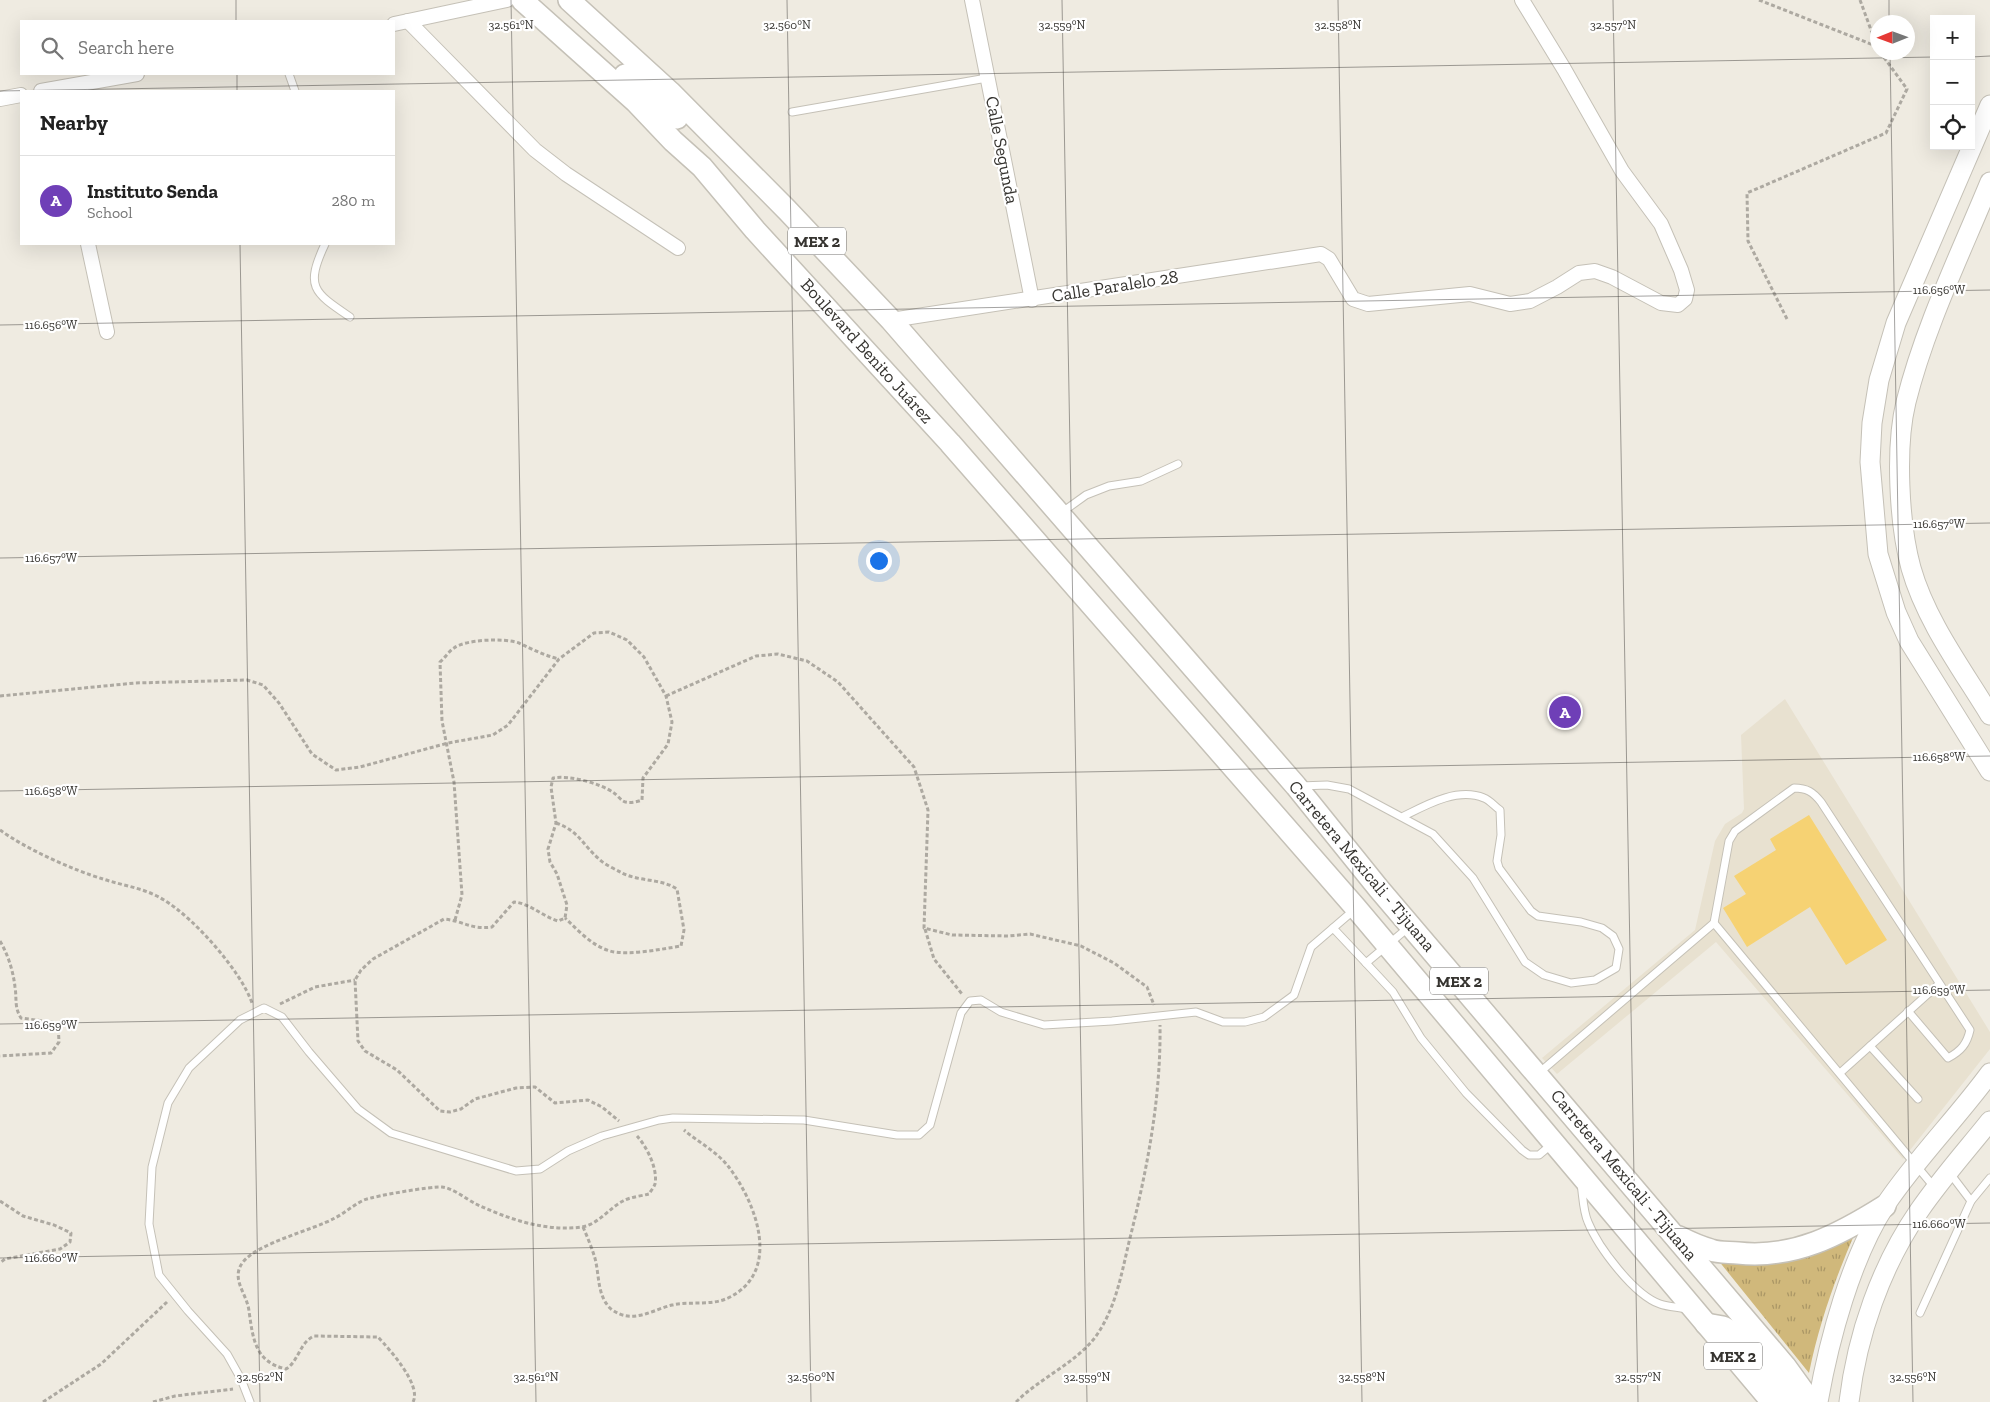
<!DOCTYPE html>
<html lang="en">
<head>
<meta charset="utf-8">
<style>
	:root { --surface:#fff; --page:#f6f6f6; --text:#222; --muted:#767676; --line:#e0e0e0; --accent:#6f3fb7 }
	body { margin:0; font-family:"Zilla Slab",serif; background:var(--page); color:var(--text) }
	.controls { position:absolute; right:15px; top:15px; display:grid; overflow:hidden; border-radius:0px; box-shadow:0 5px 20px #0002 }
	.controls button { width:45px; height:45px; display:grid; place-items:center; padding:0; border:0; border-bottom:1px solid var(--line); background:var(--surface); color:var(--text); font:25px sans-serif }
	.compass { position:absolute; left:1870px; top:15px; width:45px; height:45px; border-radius:50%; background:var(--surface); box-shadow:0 5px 20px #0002; rotate:269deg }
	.you { position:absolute; left:878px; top:560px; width:18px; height:18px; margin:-12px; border:4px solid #fff; border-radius:50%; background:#1a73e8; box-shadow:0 0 0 8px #1a73e833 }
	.badge { display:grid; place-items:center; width:32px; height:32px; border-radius:50%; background:var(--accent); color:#fff; font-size:16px; font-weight:700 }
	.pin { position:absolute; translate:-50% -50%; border:2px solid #fff; box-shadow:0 1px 5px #0006 }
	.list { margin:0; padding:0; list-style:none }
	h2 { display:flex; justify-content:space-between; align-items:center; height:65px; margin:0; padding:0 20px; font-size:21px }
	h2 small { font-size:16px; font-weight:400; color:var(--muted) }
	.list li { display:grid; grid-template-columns:32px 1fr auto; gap:15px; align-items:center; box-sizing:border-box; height:90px; padding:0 20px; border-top:1px solid var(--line) }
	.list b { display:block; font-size:19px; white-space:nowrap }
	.list p { margin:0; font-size:16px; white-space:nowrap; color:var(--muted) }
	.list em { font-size:16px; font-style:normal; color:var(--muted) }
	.icon { flex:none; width:28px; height:28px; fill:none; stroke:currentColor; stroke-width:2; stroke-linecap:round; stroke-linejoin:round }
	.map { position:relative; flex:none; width:1990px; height:1402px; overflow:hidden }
	.search { position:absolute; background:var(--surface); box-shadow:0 5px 20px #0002; left:20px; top:20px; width:375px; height:55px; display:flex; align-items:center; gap:12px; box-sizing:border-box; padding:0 18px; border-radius:0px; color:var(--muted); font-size:19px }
	.panel { position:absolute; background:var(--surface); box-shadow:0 5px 20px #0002; left:20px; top:90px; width:375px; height:155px; border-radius:0px }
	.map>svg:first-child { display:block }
	.built { fill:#e8e1d0 }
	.grass { fill:url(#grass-tufts) }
	.building { fill:#f6d273 }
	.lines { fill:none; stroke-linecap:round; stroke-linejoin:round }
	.lane-casing { stroke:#c5c1b7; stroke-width:9 }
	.street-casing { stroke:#c5c1b7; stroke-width:16 }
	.secondary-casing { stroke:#c5c1b7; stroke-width:21 }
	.primary-casing { stroke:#c5c1b7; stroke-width:24 }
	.path { stroke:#ada9a1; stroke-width:3; stroke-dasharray:4 2.5; stroke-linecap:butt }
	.lane { stroke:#fff; stroke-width:7 }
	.street { stroke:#fff; stroke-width:14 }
	.secondary { stroke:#fff; stroke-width:19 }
	.primary { stroke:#fff; stroke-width:21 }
	.ticks { fill:none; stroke:#363430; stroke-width:1; stroke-opacity:0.45 }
	.labels { text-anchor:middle; stroke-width:4.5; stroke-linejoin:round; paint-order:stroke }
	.shield { fill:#fff; stroke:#72716e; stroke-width:1 }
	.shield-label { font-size:16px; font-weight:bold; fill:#363430 }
	.street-label { font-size:18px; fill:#363430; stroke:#fff }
	.ticks-label { font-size:12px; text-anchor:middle; fill:#363430; stroke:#fff; stroke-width:4.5; stroke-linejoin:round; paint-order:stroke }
</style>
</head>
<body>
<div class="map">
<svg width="1990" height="1402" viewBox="0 0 1990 1402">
	<defs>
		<pattern id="grass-tufts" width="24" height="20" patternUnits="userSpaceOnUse" patternTransform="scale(1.25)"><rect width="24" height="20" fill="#d0b87b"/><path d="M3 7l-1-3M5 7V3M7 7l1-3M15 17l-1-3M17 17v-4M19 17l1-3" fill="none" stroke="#aa9665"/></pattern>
	</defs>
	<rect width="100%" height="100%" fill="#efebe1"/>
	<path class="built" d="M1785 699 1990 1032V1049L1903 1159 1716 942 1557 1074 1542 1058 1695 930 1715 841 1725 824 1742 813 1744 809 1741 735Z"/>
	<path class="grass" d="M1855 1233C1835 1279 1819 1324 1809 1373L1718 1260C1742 1261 1768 1265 1792 1261 1813 1258 1836 1243 1855 1233Z"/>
	<path class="building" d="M1809 815 1887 940 1846 965 1810 907 1747 947 1723 908 1746 894 1734 876 1776 850 1770 839Z"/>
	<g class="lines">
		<g class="lane-casing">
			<g id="lane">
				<path d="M289 74 295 91"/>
				<path d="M792 112 987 78"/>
				<path d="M325 244C305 287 313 292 350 317"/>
				<path d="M1061 513 1086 495 1109 486 1141 481 1178 464"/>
				<path d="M1300 786 1327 785 1349 789 1433 834 1473 878 1525 962 1544 975 1571 983 1595 980 1616 968 1619 949 1613 936 1602 928 1581 922 1538 916 1531 911 1499 868 1497 861 1501 835 1500 810C1495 807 1490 800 1484 798 1457 787 1426 805 1402 817"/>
				<path d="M1714 923 1729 841 1735 831 1794 788C1807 788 1813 792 1821 802L1970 1030C1967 1044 1961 1051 1948 1058L1908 1011"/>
				<path d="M1333 928 1366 963 1409 927"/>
				<path d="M1366 963 1393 992 1421 1038 1466 1093 1522 1150 1529 1155H1539L1552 1144"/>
				<path d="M1870 1046 1918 1099"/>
				<path d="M1540 1072 1714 923 1935 1188"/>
				<path d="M1840 1073 1939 984"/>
				<path d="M1581 1184C1583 1196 1583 1211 1588 1222 1598 1247 1634 1295 1660 1304 1668 1307 1678 1307 1687 1309"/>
				<path d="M1971 1201 1990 1178"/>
				<path d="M1920 1313 1971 1201 1949 1172"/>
				<path d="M250 1402 241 1379 227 1354 188 1311 159 1275 149 1224 152 1167 168 1103 189 1068 240 1020 264 1008 282 1017 309 1052 358 1109 391 1133 516 1171 540 1169 568 1151 602 1136 659 1120 673 1118 804 1120 897 1135H919L930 1125 961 1013 970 1001 981 1000 1001 1012 1044 1025 1112 1021 1196 1012 1223 1022H1245L1264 1017 1294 995 1311 947 1354 910"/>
			</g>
		</g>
		<g class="street-casing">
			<g id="street">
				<path d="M972 0 1032 300"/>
				<path d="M408 21 535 150 566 174 678 248"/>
				<path d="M394 24 507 0"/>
				<path d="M41 91 137 74"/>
				<path d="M0 99 21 95"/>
				<path d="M88 244 107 332"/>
				<path d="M891 320 1321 254 1329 259 1353 299 1368 304 1470 294 1510 304 1530 301 1557 287 1579 273 1595 271 1612 277 1661 303 1678 305 1685 299 1687 290 1681 270 1661 224 1622 171 1564 69 1522 0"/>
			</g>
		</g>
		<g class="secondary-casing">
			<g id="secondary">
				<path d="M1990 105 1896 323 1879 380 1872 423 1870 462 1878 554 1896 612 1909 641 1990 771"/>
				<path d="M1990 182C1960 255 1925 326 1906 402 1895 447 1899 524 1911 568 1926 621 1962 669 1990 715"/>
				<path d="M1818 1402C1829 1340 1851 1257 1886 1204 1917 1158 1957 1118 1990 1073"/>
				<path d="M1849 1402C1857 1335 1881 1266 1919 1211 1941 1179 1966 1151 1990 1121"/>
			</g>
		</g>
		<g class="primary-casing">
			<g id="primary">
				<path d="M522 0 636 102 673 141 702 167 755 230 950 443 1356 908 1772 1402"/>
				<path d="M569 0 670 92 787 210 891 320 1296 786 1379 889 1785 1366 1811 1402"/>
				<path d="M625 75 677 118"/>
				<path d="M1679 1237C1689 1242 1700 1247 1711 1250 1719 1253 1729 1252 1738 1253 1794 1259 1839 1235 1885 1206"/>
				<path d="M1706 1324 1723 1327 1738 1335 1787 1394 1795 1399H1808"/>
			</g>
		</g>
		<g class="path">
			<path d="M1759 0 1876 46"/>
			<path d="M1860 0 1878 49"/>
			<path d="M1787 319 1748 241 1747 193 1886 133 1907 89 1880 52"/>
			<path d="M0 696 135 683 247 680 263 685 279 703 312 754 336 770 360 767 448 743 493 735 508 725 559 659 594 633 609 632 627 640 644 657 666 696 672 722 668 744 643 778 642 800C637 802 628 804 623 801 620 799 617 795 614 793 600 783 569 775 553 778L551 787 556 823 548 849 550 862 557 874 567 905 565 918 558 921C542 916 529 903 514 902L492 927C471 930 464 921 444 919L373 959 361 970 355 980 358 1041 365 1051 397 1070 440 1111 450 1112 461 1109 475 1099 516 1088 535 1087 555 1103 588 1100 602 1107 619 1121"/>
			<path d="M666 696 756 656 778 654 807 661 838 682 914 767 928 810 924 928 952 935 1009 936 1030 934 1081 946 1114 963 1147 987 1154 1005"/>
			<path d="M556 823C579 831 582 844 599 859 605 865 615 869 622 873 640 882 660 878 677 889L684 930 681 946C662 949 628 956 610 951 592 946 578 930 565 918"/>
			<path d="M0 830C26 849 73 870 103 879 124 886 145 888 164 900 194 918 241 971 252 1003"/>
			<path d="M455 920 462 895 454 782 442 721 440 662C445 658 449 651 454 648 466 639 506 638 519 643 534 650 543 655 559 659"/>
			<path d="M925 929 934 959 962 994"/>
			<path d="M0 941C8 955 13 970 15 987 17 999 14 1007 21 1018L58 1023 59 1042 51 1053 0 1056"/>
			<path d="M280 1004 315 987 355 980"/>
			<path d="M0 1201 23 1216 54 1225 71 1233 70 1242 60 1249 5 1259 0 1263"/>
			<path d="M583 1227C587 1236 591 1246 594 1255 600 1273 596 1295 611 1309 632 1325 652 1310 672 1305 690 1301 711 1306 728 1298 783 1272 756 1202 728 1166 716 1151 698 1142 684 1130"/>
			<path d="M43 1402 101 1364 167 1302"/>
			<path d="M153 1402 175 1396 233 1389"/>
			<path d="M413 1402C422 1385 389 1349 378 1337L314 1336C299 1343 299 1361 286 1369 255 1362 253 1339 249 1311 247 1293 230 1279 243 1262 258 1243 313 1230 335 1218 345 1213 353 1205 364 1200 374 1196 432 1186 442 1187 453 1188 466 1199 476 1204 508 1219 546 1232 582 1227 599 1224 609 1208 623 1201 630 1197 641 1196 649 1194 650 1192 654 1187 655 1184 658 1169 647 1147 637 1136"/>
			<path d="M1016 1402C1039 1379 1072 1365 1093 1340 1115 1312 1121 1276 1129 1242 1147 1170 1161 1099 1160 1025"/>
		</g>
		<use href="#lane" class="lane"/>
		<use href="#street" class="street"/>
		<use href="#secondary" class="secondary"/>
		<use href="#primary" class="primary"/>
	</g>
	<path class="ticks" d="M236 0V21M511 0 536 1402M787 0 811 1402M1062 0 1087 1402M1338 0 1362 1402M1613 0 1638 1402M1889 0V22M1890 52 1913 1402M1971 57 1990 56M237 74V91M0 91 1934 57M240 244 260 1402M0 325 1990 290M0 558 1990 523M0 791 1990 756M0 1024 1990 990M0 1258 1990 1223"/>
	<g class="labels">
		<g class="shield">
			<rect x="788" y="227.5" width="58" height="27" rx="4"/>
			<rect x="1430" y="967.5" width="58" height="27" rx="4"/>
			<rect x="1704" y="1342.5" width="58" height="27" rx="4"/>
		</g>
		<g class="shield-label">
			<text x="817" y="247">MEX 2</text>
			<text x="1459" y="987">MEX 2</text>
			<text x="1733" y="1362">MEX 2</text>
		</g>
		<g class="street-label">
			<text transform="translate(1002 150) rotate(79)" y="6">Calle Segunda</text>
			<text transform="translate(1115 286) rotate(-9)" y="6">Calle Paralelo 28</text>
			<text transform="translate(867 351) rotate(48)" y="6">Boulevard Benito Juárez</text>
			<text transform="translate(1362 866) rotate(50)" y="6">Carretera Mexicali - Tijuana</text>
			<text transform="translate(1624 1175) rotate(50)" y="6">Carretera Mexicali - Tijuana</text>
		</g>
	</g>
	<g class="ticks-label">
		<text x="511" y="29">32.561°N</text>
		<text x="787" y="29">32.560°N</text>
		<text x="1062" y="29">32.559°N</text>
		<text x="1338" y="29">32.558°N</text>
		<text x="1613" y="29">32.557°N</text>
		<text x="1939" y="294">116.656°W</text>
		<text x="51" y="329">116.656°W</text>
		<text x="1939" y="528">116.657°W</text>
		<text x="51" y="562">116.657°W</text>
		<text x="1939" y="761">116.658°W</text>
		<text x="51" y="795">116.658°W</text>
		<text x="1939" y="994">116.659°W</text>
		<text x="51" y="1029">116.659°W</text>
		<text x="1939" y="1228">116.660°W</text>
		<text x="51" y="1262">116.660°W</text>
		<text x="260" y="1381">32.562°N</text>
		<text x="536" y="1381">32.561°N</text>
		<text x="811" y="1381">32.560°N</text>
		<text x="1087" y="1381">32.559°N</text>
		<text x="1362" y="1381">32.558°N</text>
		<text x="1638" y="1381">32.557°N</text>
		<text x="1913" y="1381">32.556°N</text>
	</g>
</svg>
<div class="controls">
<button>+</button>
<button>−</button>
<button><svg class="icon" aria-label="locate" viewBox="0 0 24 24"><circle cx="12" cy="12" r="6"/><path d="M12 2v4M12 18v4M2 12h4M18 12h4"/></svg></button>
</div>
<svg class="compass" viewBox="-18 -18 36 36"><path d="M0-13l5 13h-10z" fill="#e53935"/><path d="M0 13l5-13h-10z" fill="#767676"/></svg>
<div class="you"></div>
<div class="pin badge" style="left:1565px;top:712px">A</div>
<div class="search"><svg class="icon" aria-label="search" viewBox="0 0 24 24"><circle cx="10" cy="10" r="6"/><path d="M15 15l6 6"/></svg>Search here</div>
<section class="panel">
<h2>Nearby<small></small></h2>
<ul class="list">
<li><span class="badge">A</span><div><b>Instituto Senda</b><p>School</p></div><em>280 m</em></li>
</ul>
</section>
</div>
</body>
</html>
